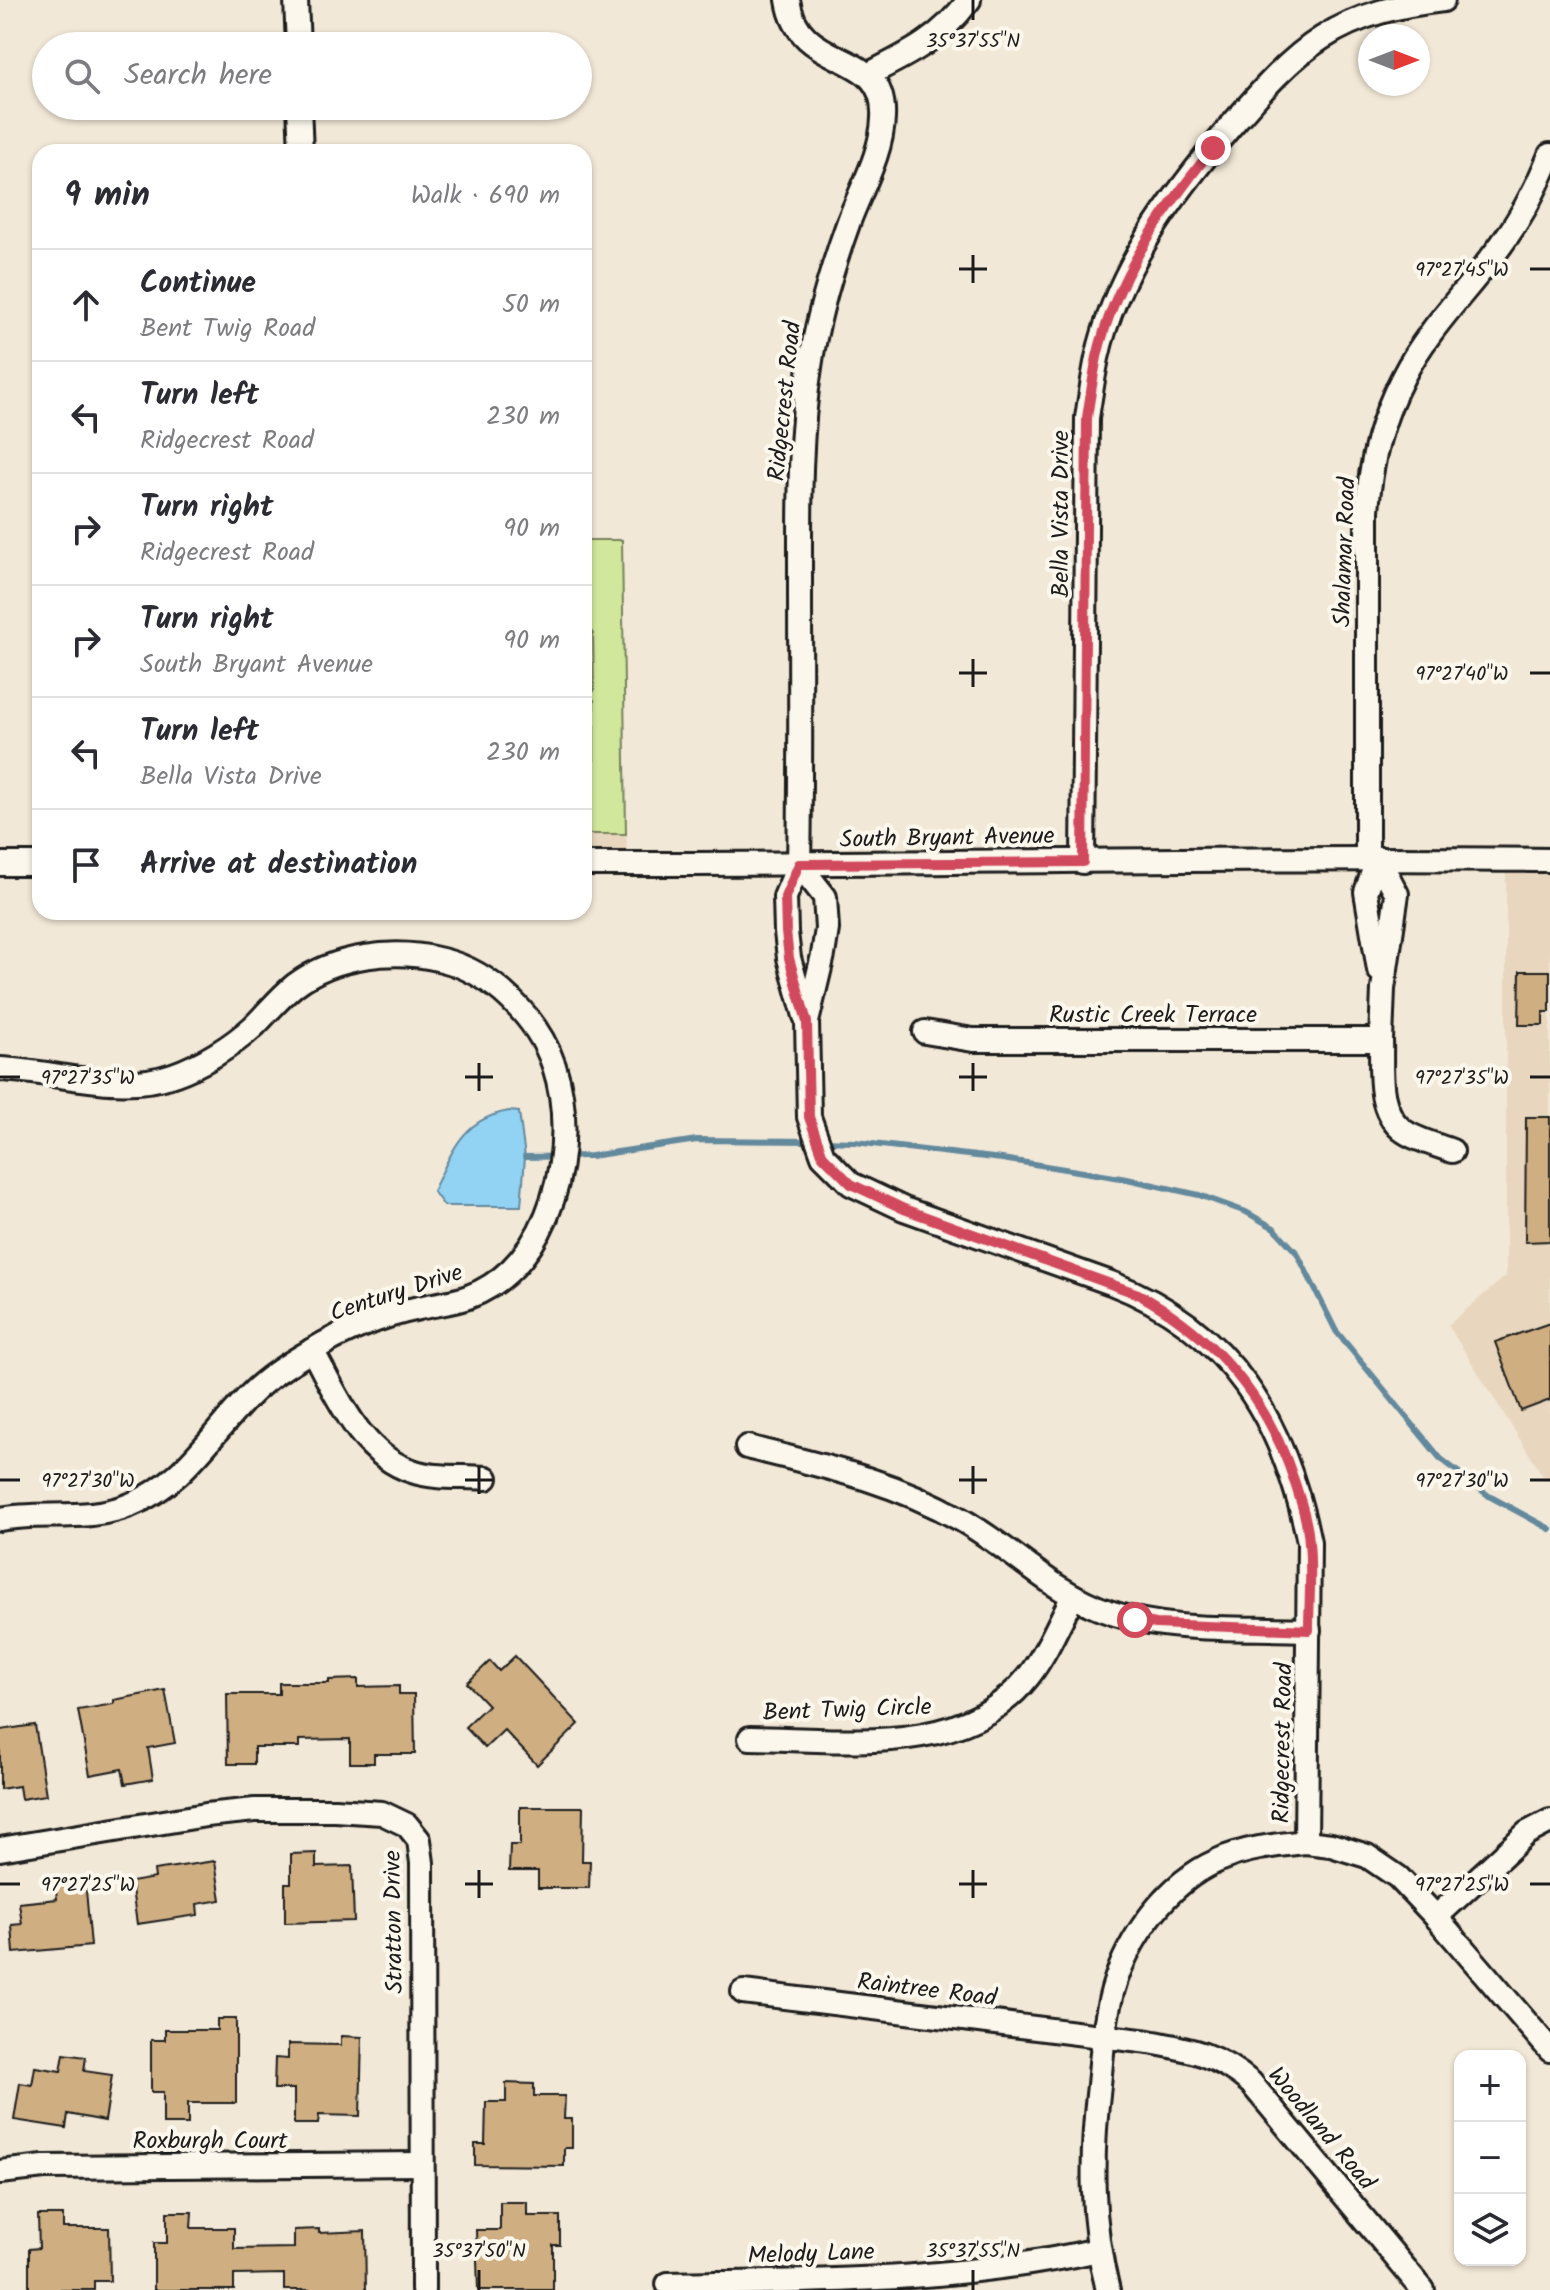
<!DOCTYPE html>
<html lang="en">
<head>
<meta charset="utf-8">
<style>
	:root { --surface:#fff; --page:#f2f2f3; --text:#2b2b33; --muted:#7c7c81; --line:#e1e1e2 }
	body { margin:0; font-family:Kalam,sans-serif; background:var(--page); color:var(--text) }
	.controls { position:absolute; right:24px; bottom:24px; display:grid; overflow:hidden; border-radius:16px; box-shadow:0 2px 6px #0004 }
	.controls button { width:72px; height:72px; display:grid; place-items:center; padding:0; border:0; border-bottom:2px solid var(--line); background:var(--surface); color:var(--text); font:40px sans-serif }
	.compass { position:absolute; left:1358px; top:24px; width:72px; height:72px; border-radius:50%; background:var(--surface); box-shadow:0 2px 6px #0004; rotate:90deg }
	.stop { position:absolute; width:24px; height:24px; margin:-18px; border:6px solid #d1495b; border-radius:50%; background:#fff }
	.stop.end { background:#d1495b; border-color:#fff; box-shadow:0 2px 8px #0008 }
	.list { margin:0; padding:0; list-style:none }
	h2 { display:flex; justify-content:space-between; align-items:center; height:104px; margin:0; padding:0 32px; font-size:34px }
	h2 small { font-size:26px; font-weight:400; color:var(--muted) }
	.list li { display:grid; grid-template-columns:52px 1fr auto; gap:24px; align-items:center; box-sizing:border-box; height:112px; padding:0 32px; border-top:2px solid var(--line) }
	.list b { display:block; font-size:30px; white-space:nowrap }
	.list p { margin:0; font-size:26px; white-space:nowrap; color:var(--muted) }
	.list em { font-size:26px; font-style:normal; color:var(--muted) }
	.icon { flex:none; width:44px; height:44px; fill:none; stroke:currentColor; stroke-width:2; stroke-linecap:round; stroke-linejoin:round }
	.map { position:relative; flex:none; width:1550px; height:2290px; overflow:hidden }
	.search { position:absolute; background:var(--surface); box-shadow:0 2px 6px #0004; left:32px; top:32px; width:560px; height:88px; display:flex; align-items:center; gap:20px; box-sizing:border-box; padding:0 28px; border-radius:44px; color:var(--muted); font-size:30px }
	.panel { position:absolute; background:var(--surface); box-shadow:0 2px 6px #0004; left:32px; top:144px; width:560px; height:776px; border-radius:24px }
	.map>svg:first-child { display:block }
	.built { fill:#e8d7be }
	.green { fill:#d1e79c; stroke:#76825c; stroke-width:2 }
	.water { fill:#92d2f3; stroke:#63899d; stroke-width:2 }
	.lines { fill:none; stroke-linecap:round; stroke-linejoin:round }
	.stream { stroke:#63899d; stroke-width:6 }
	.building { fill:#cfae82; stroke:#1c1c1c; stroke-width:2 }
	.minor-casing { stroke:#1c1c1c; stroke-width:28 }
	.minor { stroke:#fbf7ec; stroke-width:22 }
	.route { stroke:#d1495b; stroke-width:10 }
	.ticks { fill:none; stroke:#1c1c1c; stroke-width:3 }
	.labels { text-anchor:middle; stroke-width:8; stroke-linejoin:round; paint-order:stroke }
	.street-label { font-size:24px; fill:#1c1c1c; stroke:#fbf7ec }
	.ticks-label { font-size:20px; text-anchor:middle; fill:#1c1c1c; stroke:#fbf7ec; stroke-width:8; stroke-linejoin:round; paint-order:stroke }
</style>
</head>
<body>
<div class="map">
<svg width="1550" height="2290" viewBox="0 0 1550 2290">
	<rect width="100%" height="100%" fill="#f2e8d7"/>
	<filter id="ink" filterUnits="userSpaceOnUse"><feTurbulence type="fractalNoise" baseFrequency=".0125" numOctaves="2"/><feDisplacementMap in="SourceGraphic" scale="16" xChannelSelector="R" yChannelSelector="G"/><feConvolveMatrix kernelMatrix="1 2 1 2 8 2 1 2 1" color-interpolation-filters="sRGB"/></filter>
	<g filter="url(#ink)">
		<g class="built">
			<path d="M584 540H622L627 864H584Z"/>
			<path d="M1506 859 1550 860V1480L1543 1476 1448 1325 1506 1276Z"/>
		</g>
		<path class="green" d="M584 540H622L626 834H584V760H594V700L584 699V692L594 691 593 632H584Z"/>
		<path class="water" d="M509 1111 519 1112 525 1157 521 1206H444L433 1191C452 1153 461 1119 509 1111Z"/>
		<g class="lines">
			<g class="stream">
				<path d="M823 1141 855 1142 1002 1159 1127 1179 1199 1195 1246 1212 1274 1228 1297 1253 1336 1331 1440 1458 1489 1496 1550 1529"/>
				<path d="M525 1157 591 1156 697 1140 812 1141"/>
			</g>
		</g>
		<g class="building">
			<path d="M1520 971H1550V1012H1543V1025H1519Z"/>
			<path d="M1526 1117H1550V1241L1525 1242Z"/>
			<path d="M1550 1323V1400L1521 1411 1495 1342Z"/>
			<path d="M515 1656 579 1724 537 1765 504 1730 485 1748 465 1727 488 1705 467 1683 490 1661 499 1671Z"/>
			<path d="M358 1679V1687L399 1686V1694H414L415 1754H374V1763H350V1739L299 1740V1747H254V1764H228L227 1694H279V1683H329V1680Z"/>
			<path d="M165 1690 175 1743 148 1748 153 1779 125 1784 122 1769 90 1775 78 1710 114 1704V1700Z"/>
			<path d="M35 1725 46 1795 21 1799 19 1786 0 1789V1730Z"/>
			<path d="M520 1807H583L582 1861H590L589 1888H538V1871H509L510 1845H520Z"/>
			<path d="M316 1853V1867L352 1866 354 1921 285 1923V1883H291V1854Z"/>
			<path d="M215 1861 221 1900 197 1904 198 1915 137 1924 131 1882 155 1878 154 1870Z"/>
			<path d="M85 1879 91 1946 14 1953 12 1925 22 1924 19 1903 57 1899 55 1882Z"/>
			<path d="M217 2019H236V2103H188V2124H163V2092H151V2040H165V2030H217Z"/>
			<path d="M341 2036 362 2037 360 2116 319 2115 318 2124H294V2089H274L275 2058 288 2059V2044L341 2045Z"/>
			<path d="M64 2054 86 2057 84 2071 112 2075 105 2121 68 2114 66 2128 14 2120 20 2083 32 2085 35 2067 61 2071Z"/>
			<path d="M506 2083 534 2084V2096H565L564 2119H572V2148H564V2166L475 2165V2144H485L486 2102H506Z"/>
			<path d="M500 2202H527V2216H560V2245H553V2290H478L476 2230H500Z"/>
			<path d="M167 2212H192L191 2228H234V2249L294 2248V2230L319 2229V2233L365 2231 366 2290H284V2274L234 2275V2290H154V2243H167Z"/>
			<path d="M38 2215H63V2228H109L110 2281H94V2290H29V2249L39 2248Z"/>
		</g>
		<g class="lines">
			<g class="minor-casing">
				<g id="minor">
					<path d="M296 0 298 46"/>
					<path d="M788 0C799 74 887 45 883 118 882 153 861 189 849 221 832 268 817 317 810 367 799 438 800 508 800 579 800 674 801 769 799 864L785 897 786 932 789 958 805 1016"/>
					<path d="M869 74C911 53 940 39 969 0"/>
					<path d="M299 106 301 152"/>
					<path d="M1367 858V511C1370 464 1381 419 1403 377 1428 328 1469 289 1501 245 1522 217 1537 187 1550 155"/>
					<path d="M1378 858 1366 892 1379 970"/>
					<path d="M1083 862 1087 418C1090 398 1093 378 1097 358 1116 270 1173 195 1230 127 1258 95 1286 61 1322 38 1359 14 1400 5 1443 0"/>
					<path d="M0 864H40"/>
					<path d="M584 864C906 865 1228 856 1550 860"/>
					<path d="M799 864 825 897 827 929 823 955 807 1022 809 1117 823 1156 851 1184 904 1209 1111 1283C1231 1329 1284 1421 1309 1542L1306 1842C1277 1845 1244 1848 1217 1861 1167 1883 1128 1938 1113 1989 1104 2021 1102 2053 1099 2085 1091 2155 1090 2222 1108 2290"/>
					<path d="M925 1032 973 1040H1381L1383 989 1397 894 1378 858"/>
					<path d="M1381 1040C1382 1069 1376 1107 1401 1129 1413 1139 1437 1145 1452 1151"/>
					<path d="M0 1069C56 1071 119 1094 173 1075 202 1065 232 1046 254 1026 268 1012 280 997 295 985 335 955 394 948 442 960 492 972 538 1018 554 1066 580 1144 553 1266 468 1297 452 1303 435 1304 419 1308 381 1316 344 1331 311 1351 290 1363 269 1376 252 1393 212 1432 185 1483 130 1505 88 1522 42 1511 0 1519"/>
					<path d="M312 1350C336 1393 360 1455 412 1471 434 1479 462 1476 486 1478"/>
					<path d="M747 1447C823 1466 891 1480 960 1519 1012 1548 1052 1593 1109 1612 1170 1633 1245 1627 1309 1630"/>
					<path d="M750 1738C841 1739 964 1758 1028 1677 1046 1654 1059 1623 1073 1596"/>
					<path d="M1306 1842 1331 1845 1367 1856 1398 1877 1436 1917 1550 2050"/>
					<path d="M0 1849 206 1815 255 1810H335L382 1813 407 1825 419 1840 422 1863 423 2290"/>
					<path d="M1436 1917 1527 1833 1550 1821"/>
					<path d="M743 1992 1149 2042C1191 2049 1218 2055 1251 2083L1423 2290"/>
					<path d="M0 2172 44 2167 422 2164"/>
					<path d="M668 2284C811 2281 958 2282 1098 2250"/>
				</g>
			</g>
			<use href="#minor" class="minor"/>
		</g>
	</g>
	<g class="lines" filter="url(#ink)">
		<path class="route" d="M1135 1620 1156 1624 1309 1630C1309 1601 1312 1572 1309 1543 1308 1523 1301 1502 1295 1483 1268 1399 1215 1336 1138 1294L904 1209 851 1184 823 1156 809 1117 807 1022 789 958 786 932 785 897 799 864 1083 862 1087 418C1090 398 1093 377 1097 357 1115 278 1163 211 1213 148"/>
	</g>
	<path class="ticks" d="M973 0V20M973 255V283M959 269H987M1530 269H1550M973 659V687M959 673H987M1530 673H1550M479 1063V1091M973 1063V1091M0 1077H20M465 1077H493M959 1077H987M1530 1077H1550M479 1466V1494M973 1466V1494M0 1480H20M465 1480H493M959 1480H987M1530 1480H1550M479 1870V1898M973 1870V1898M0 1884H20M465 1884H493M959 1884H987M1530 1884H1550M479 2270V2290M973 2270V2290"/>
	<g class="labels">
		<g class="street-label">
			<text transform="translate(784 401) rotate(-84)" y="8">Ridgecrest Road</text>
			<text transform="translate(1060 514) rotate(-90)" y="8">Bella Vista Drive</text>
			<text transform="translate(1344 552) rotate(-88)" y="8">Shalamar Road</text>
			<text transform="translate(947 837) rotate(-1)" y="8">South Bryant Avenue</text>
			<text x="1153" y="1022">Rustic Creek Terrace</text>
			<text transform="translate(396 1292) rotate(-18)" y="8">Century Drive</text>
			<text transform="translate(847 1709) rotate(-2)" y="8">Bent Twig Circle</text>
			<text transform="translate(1282 1743) rotate(-89)" y="8">Ridgecrest Road</text>
			<text transform="translate(393 1922) rotate(-91)" y="8">Stratton Drive</text>
			<text transform="translate(927 1989) rotate(7)" y="8">Raintree Road</text>
			<text transform="translate(1322 2128) rotate(50)" y="8">Woodland Road</text>
			<text x="210" y="2148">Roxburgh Court</text>
			<text transform="translate(811 2253) rotate(-2)" y="8">Melody Lane</text>
		</g>
	</g>
	<g class="ticks-label">
		<text x="973" y="47">35°37'55"N</text>
		<text x="1462" y="276">97°27'45"W</text>
		<text x="1462" y="680">97°27'40"W</text>
		<text x="1462" y="1084">97°27'35"W</text>
		<text x="88" y="1084">97°27'35"W</text>
		<text x="1462" y="1487">97°27'30"W</text>
		<text x="88" y="1487">97°27'30"W</text>
		<text x="1462" y="1891">97°27'25"W</text>
		<text x="88" y="1891">97°27'25"W</text>
		<text x="479" y="2257">35°37'50"N</text>
		<text x="973" y="2257">35°37'55"N</text>
	</g>
</svg>
<div class="controls">
<button>+</button>
<button>−</button>
<button><svg class="icon" aria-label="layers" viewBox="0 0 24 24"><path d="M12 4l9 5-9 5-9-5zM3 14l9 5 9-5"/></svg></button>
</div>
<svg class="compass" viewBox="-18 -18 36 36"><path d="M0-13l5 13h-10z" fill="#e53935"/><path d="M0 13l5-13h-10z" fill="#7c7c81"/></svg>
<div class="stop" style="left:1135px;top:1620px"></div>
<div class="stop end" style="left:1213px;top:148px"></div>
<div class="search"><svg class="icon" aria-label="search" viewBox="0 0 24 24"><circle cx="10" cy="10" r="6"/><path d="M15 15l6 6"/></svg>Search here</div>
<section class="panel">
<h2>9 min<small>Walk · 690 m</small></h2>
<ul class="list">
<li><svg class="icon" aria-label="ahead" viewBox="0 0 24 24"><path d="M12 20V5M6 11l6-6 6 6"/></svg><div><b>Continue</b><p>Bent Twig Road</p></div><em>50 m</em></li>
<li><svg class="icon" aria-label="left" viewBox="0 0 24 24"><path d="M17 20v-9H6M10 6l-5 5 5 5"/></svg><div><b>Turn left</b><p>Ridgecrest Road</p></div><em>230 m</em></li>
<li><svg class="icon" aria-label="right" viewBox="0 0 24 24"><path d="M7 20v-9h11M14 6l5 5-5 5"/></svg><div><b>Turn right</b><p>Ridgecrest Road</p></div><em>90 m</em></li>
<li><svg class="icon" aria-label="right" viewBox="0 0 24 24"><path d="M7 20v-9h11M14 6l5 5-5 5"/></svg><div><b>Turn right</b><p>South Bryant Avenue</p></div><em>90 m</em></li>
<li><svg class="icon" aria-label="left" viewBox="0 0 24 24"><path d="M17 20v-9H6M10 6l-5 5 5 5"/></svg><div><b>Turn left</b><p>Bella Vista Drive</p></div><em>230 m</em></li>
<li><svg class="icon" aria-label="arrive" viewBox="0 0 24 24"><path d="M6 21V4h12l-3 4 3 4H6"/></svg><div><b>Arrive at destination</b></div></li>
</ul>
</section>
</div>
</body>
</html>
